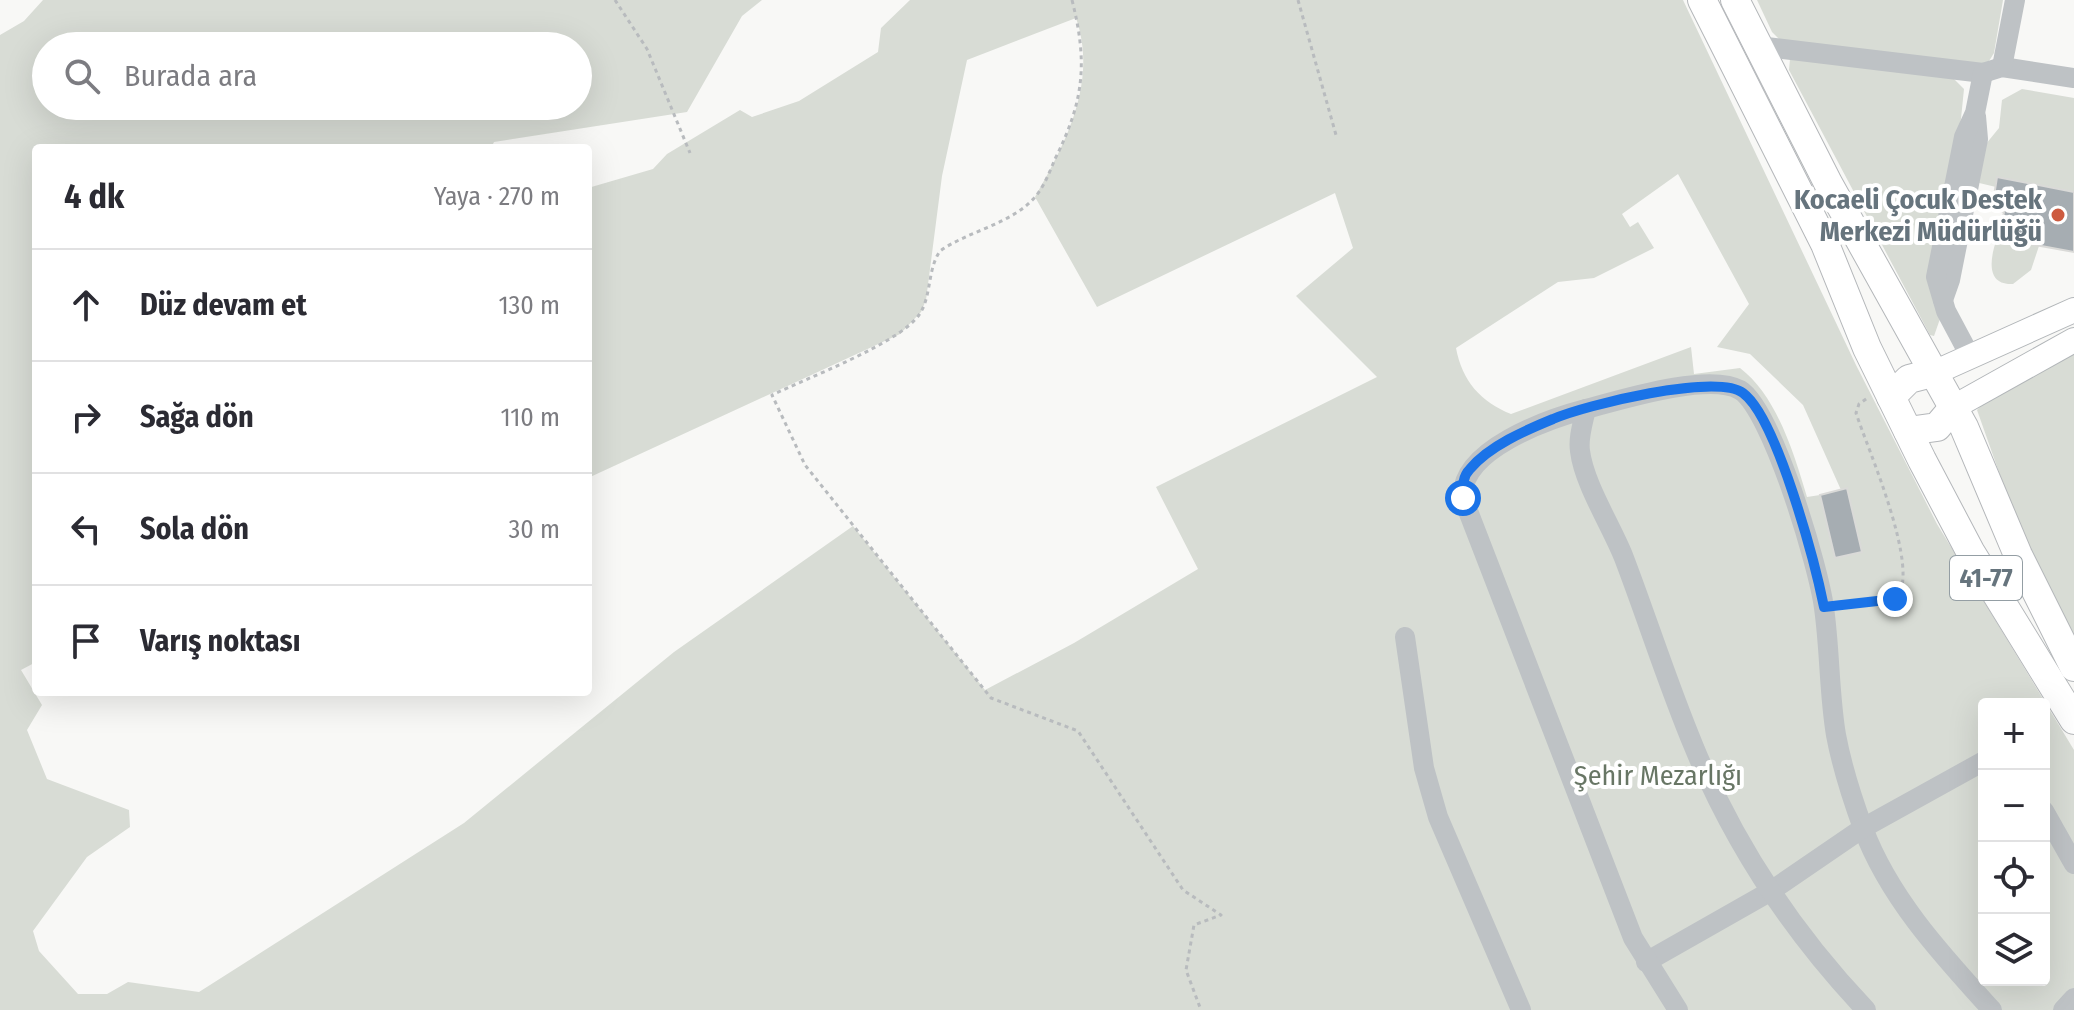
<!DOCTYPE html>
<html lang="tr">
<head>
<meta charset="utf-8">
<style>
	:root { --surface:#fff; --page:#f7f7f7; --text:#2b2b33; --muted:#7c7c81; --line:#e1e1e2 }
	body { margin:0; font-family:"Fira Sans Condensed",sans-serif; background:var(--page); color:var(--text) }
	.controls { position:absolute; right:24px; bottom:24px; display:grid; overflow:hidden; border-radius:8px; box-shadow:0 8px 32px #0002 }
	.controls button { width:72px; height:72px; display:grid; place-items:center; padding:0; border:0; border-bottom:2px solid var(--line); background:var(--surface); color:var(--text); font:40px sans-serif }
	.stop { position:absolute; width:24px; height:24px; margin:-18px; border:6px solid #1a73e8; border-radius:50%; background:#fff }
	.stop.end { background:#1a73e8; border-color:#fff; box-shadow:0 2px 8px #0008 }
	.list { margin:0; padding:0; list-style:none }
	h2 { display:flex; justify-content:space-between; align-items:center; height:104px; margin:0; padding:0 32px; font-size:34px }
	h2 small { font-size:26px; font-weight:400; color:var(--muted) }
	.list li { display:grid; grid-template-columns:52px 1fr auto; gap:24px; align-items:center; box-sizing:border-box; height:112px; padding:0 32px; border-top:2px solid var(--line) }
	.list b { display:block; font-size:30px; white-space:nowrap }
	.list em { font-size:26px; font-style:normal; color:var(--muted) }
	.icon { flex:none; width:44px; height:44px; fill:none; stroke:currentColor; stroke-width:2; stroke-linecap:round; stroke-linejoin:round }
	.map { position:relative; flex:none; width:2074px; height:1010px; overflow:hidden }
	.search { position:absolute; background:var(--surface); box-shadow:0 8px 32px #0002; left:32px; top:32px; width:560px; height:88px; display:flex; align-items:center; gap:20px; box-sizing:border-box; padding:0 28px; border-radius:44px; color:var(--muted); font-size:30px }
	.panel { position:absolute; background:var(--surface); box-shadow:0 8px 32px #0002; left:32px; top:144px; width:560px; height:552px; border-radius:8px }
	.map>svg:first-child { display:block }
	.green { fill:#d8dcd5; fill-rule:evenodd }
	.building { fill:#a6adb2; stroke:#dadad8; stroke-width:2 }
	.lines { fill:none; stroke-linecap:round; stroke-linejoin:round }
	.major-casing { stroke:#b2b6b9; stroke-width:26 }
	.highway-casing { stroke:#b4b7ba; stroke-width:30 }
	.path { stroke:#b8bbbe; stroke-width:3; stroke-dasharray:4 4; stroke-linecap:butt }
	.minor { stroke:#bec2c5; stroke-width:20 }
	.major { stroke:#fff; stroke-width:24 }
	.highway { stroke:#fff; stroke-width:28 }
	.route { stroke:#1a73e8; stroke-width:10 }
	.poi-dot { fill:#cd5b40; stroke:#fff; stroke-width:3 }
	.labels { text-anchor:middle; stroke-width:8; stroke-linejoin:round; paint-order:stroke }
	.shield { fill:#fff; stroke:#949ea4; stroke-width:2 }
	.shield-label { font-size:26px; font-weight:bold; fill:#66747d }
	.poi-label { font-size:28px; font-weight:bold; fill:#66747d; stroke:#fff; text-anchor:end }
	.park-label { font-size:28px; fill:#687665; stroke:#fff }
</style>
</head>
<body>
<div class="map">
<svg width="2074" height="1010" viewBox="0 0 2074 1010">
	<rect width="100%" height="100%" fill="#f8f8f6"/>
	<g class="green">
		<path d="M43 0H762L742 16 687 112 494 142 491 148H36V662L21 670 42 705 27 730 47 779 129 810 130 827 87 857 33 931 39 951 78 994H107L128 982 199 992 464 823 674 652 853 526 985 690 1074 643 1198 569 1156 487 1377 377 1296 296 1353 248 1335 193 1097 307 1035 197C1066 142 1098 82 1076 18L967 60 942 176 926 300 921 312 900 334 588 478V188L653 169 667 154 740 110 752 117 799 101 878 52 881 28 910 0H1683L1856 365 1937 524 2074 750V1010H0V35L24 21ZM46 46H578V106H46ZM1678 174 1749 304 1717 347 1750 354 1803 405 1841 490 1847 489 1862 552 1835 558 1820 495 1807 497C1794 454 1777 396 1740 368L1694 374 1691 347 1511 414C1481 402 1462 381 1456 348L1558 282 1594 278 1654 248 1638 222 1630 227 1622 214ZM1984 704H2044V980H1984Z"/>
		<path d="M1757 0H2003L1994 53 1986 66 1782 42 1772 32Z"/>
		<path d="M1790 59 1953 78 1964 89 1941 316 1934 336 1930 335 1789 70Z"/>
		<path d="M2022 89 2074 98V192L1998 178 1996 187 1975 182 1981 150 1999 128 2002 100Z"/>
		<path d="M2001 229 2009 231 2008 240 2039 246 2031 270 2013 284C1980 286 1993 246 2001 229Z"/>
		<path d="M2074 354V639L2012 509 1977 410 1985 401Z"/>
	</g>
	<g class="building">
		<path d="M1997 177 2074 192V252L2008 240 2009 231 2001 229 2004 212 1992 209Z"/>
		<path d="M1847 488 1862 552 1835 558 1820 495Z"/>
	</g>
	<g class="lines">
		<g class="major-casing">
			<g id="major">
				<path d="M1936 372 2074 310"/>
				<path d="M1954 407 2074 340"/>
			</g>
		</g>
		<g class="highway-casing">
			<g id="highway">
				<path d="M1702 0 1825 244 1867 348 1922 460 1970 551 2074 720"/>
				<path d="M1735 0 1828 183 1964 427 2018 555 2074 667"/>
				<path d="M1891 397 1909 379 1936 372"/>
				<path d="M1908 431 1937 427 1954 407"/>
			</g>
		</g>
		<g class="path">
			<path d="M615 0 647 49 690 153"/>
			<path d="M1072 0C1088 63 1084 101 1055 159 1050 171 1044 187 1035 197 1012 224 968 231 940 251 927 270 932 296 919 315 898 344 807 378 772 395L805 465 991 698 1078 731 1183 890 1221 915 1194 925 1186 970 1201 1010"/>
			<path d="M1298 0 1336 135"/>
			<path d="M1841 606 1895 599C1924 575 1866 445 1856 413L1859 404 1869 397"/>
		</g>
		<g class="minor">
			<path d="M1758 46 1983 73 2002 67 2074 78"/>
			<path d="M2002 67 2015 0"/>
			<path d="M1943 300 1950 280 1978 139 1976 116"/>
			<path d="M1970 356 1946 311 1936 277 1964 137 1975 113 1983 73"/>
			<path d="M1586 409C1620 400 1709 372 1740 390 1772 409 1819 568 1824 608 1830 650 1829 693 1836 735 1842 767 1852 798 1863 828 1889 898 1942 955 1992 1010"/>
			<path d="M1405 637 1424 768 1438 817 1521 1010"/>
			<path d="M2044 811 2074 864"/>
			<path d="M1646 962 1771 891 1863 828 1984 761"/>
			<path d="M1678 1010 1633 938 1463 498C1459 450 1548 419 1586 409 1583 423 1578 437 1580 451 1584 484 1612 527 1624 558 1648 621 1668 685 1694 747 1734 844 1794 934 1866 1010"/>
			<path d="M2063 1010 2074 998"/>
		</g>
		<use href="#major" class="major"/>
		<use href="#highway" class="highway"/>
	</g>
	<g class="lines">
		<path class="route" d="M1463 498C1463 487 1462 477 1470 469 1489 446 1526 430 1553 419 1585 405 1716 373 1743 393 1777 418 1815 563 1824 607L1895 599"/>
	</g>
	<circle class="poi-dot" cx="2058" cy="215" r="8"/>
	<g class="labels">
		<rect class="shield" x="1950" y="556" width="72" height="44" rx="6"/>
		<g class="shield-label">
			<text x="1986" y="587">41-77</text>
		</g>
		<g class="poi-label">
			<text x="2042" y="209">Kocaeli Çocuk Destek<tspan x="2042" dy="32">Merkezi Müdürlüğü</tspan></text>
		</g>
		<g class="park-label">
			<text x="1658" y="785">Şehir Mezarlığı</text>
		</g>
	</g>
</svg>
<div class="controls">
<button>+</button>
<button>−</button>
<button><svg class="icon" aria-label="locate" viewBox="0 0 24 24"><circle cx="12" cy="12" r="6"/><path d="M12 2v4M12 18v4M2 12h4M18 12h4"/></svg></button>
<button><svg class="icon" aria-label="layers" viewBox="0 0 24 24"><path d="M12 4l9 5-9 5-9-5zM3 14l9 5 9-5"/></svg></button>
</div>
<div class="stop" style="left:1463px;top:498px"></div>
<div class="stop end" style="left:1895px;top:599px"></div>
<div class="search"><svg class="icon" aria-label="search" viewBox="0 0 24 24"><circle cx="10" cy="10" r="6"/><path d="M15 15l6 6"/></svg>Burada ara</div>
<section class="panel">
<h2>4 dk<small>Yaya · 270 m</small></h2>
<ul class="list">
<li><svg class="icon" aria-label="ahead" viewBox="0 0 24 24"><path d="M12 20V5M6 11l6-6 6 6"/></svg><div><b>Düz devam et</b></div><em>130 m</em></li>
<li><svg class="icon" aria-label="right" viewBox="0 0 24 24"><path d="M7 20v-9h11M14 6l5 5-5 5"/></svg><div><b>Sağa dön</b></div><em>110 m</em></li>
<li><svg class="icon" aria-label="left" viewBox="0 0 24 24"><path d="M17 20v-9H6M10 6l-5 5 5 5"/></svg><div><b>Sola dön</b></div><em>30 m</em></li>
<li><svg class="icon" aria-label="arrive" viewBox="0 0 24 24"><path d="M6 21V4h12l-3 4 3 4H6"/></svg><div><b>Varış noktası</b></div></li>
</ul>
</section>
</div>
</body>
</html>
